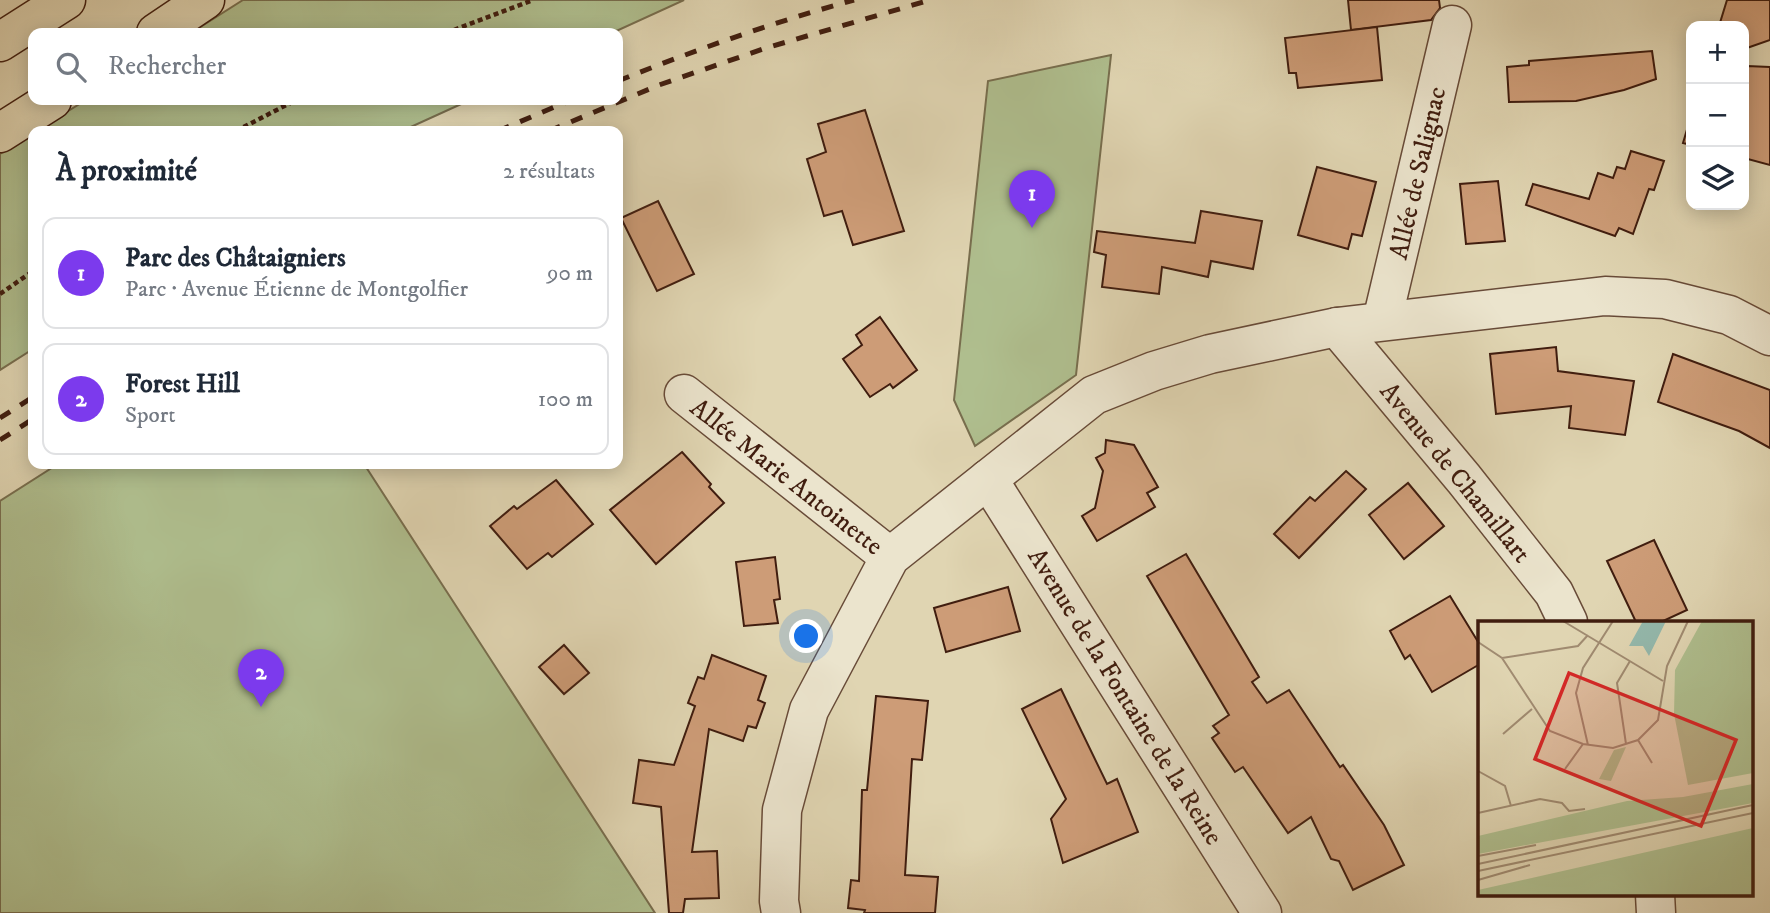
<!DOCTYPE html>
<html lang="fr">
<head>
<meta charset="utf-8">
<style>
	:root { --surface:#fff; --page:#f6f6f7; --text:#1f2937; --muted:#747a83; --line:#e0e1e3; --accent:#7c3aed }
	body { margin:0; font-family:"IM FELL DW Pica",serif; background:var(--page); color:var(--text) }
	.controls { position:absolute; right:21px; top:21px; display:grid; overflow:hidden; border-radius:14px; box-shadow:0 4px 18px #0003 }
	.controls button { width:63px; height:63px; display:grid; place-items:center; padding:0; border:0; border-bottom:2px solid var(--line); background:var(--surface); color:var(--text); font:35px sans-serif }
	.you { position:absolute; left:807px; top:637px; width:24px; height:24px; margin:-18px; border:5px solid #fff; border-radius:50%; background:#1a73e8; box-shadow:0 0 0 10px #1a73e833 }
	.badge { display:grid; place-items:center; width:46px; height:46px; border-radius:50%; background:var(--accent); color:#fff; font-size:23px; font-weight:700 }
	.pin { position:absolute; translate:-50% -58px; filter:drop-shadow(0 2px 4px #0008) }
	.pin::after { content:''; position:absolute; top:37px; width:24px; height:21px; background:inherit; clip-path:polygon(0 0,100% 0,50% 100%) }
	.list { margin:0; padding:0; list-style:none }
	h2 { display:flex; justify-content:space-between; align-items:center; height:91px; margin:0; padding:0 28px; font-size:30px }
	h2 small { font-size:23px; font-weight:400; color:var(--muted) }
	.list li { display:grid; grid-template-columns:46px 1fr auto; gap:21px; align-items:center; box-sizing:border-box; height:112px; margin:0 14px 14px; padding:0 14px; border:2px solid var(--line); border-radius:14px }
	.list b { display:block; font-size:26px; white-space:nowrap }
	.list p { margin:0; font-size:23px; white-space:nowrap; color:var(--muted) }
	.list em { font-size:23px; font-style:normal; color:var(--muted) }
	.icon { flex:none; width:38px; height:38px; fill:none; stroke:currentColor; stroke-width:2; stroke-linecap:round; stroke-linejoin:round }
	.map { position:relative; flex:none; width:1770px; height:913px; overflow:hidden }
	.search { position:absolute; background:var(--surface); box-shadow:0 4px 18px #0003; left:28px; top:28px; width:595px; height:77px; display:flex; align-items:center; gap:18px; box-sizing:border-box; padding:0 24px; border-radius:14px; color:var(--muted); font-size:26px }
	.panel { position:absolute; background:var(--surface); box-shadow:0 4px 18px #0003; left:28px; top:126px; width:595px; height:343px; border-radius:14px }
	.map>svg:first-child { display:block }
	.green { fill:#afbe8e; stroke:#786e4e; stroke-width:2 }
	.building { fill:#cd9c77; stroke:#401d0f; stroke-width:2 }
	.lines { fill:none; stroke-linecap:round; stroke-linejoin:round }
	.minor-casing { stroke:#684b38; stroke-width:41 }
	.highway-casing { stroke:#401d0f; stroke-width:41 }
	.path { stroke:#401d0f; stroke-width:4.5; stroke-dasharray:5 3.5; stroke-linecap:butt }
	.minor { stroke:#ebe4cd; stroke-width:38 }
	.highway { stroke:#e0d5b2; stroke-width:38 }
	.rail { stroke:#401d0f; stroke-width:5; stroke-dasharray:12 12; stroke-linecap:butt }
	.labels { text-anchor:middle; stroke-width:5; stroke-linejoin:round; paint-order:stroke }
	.street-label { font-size:26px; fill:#401d0f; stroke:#ebe4cd }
	.inset-road { fill:none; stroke:#a08b71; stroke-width:2 }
	.view { fill:#d62828; fill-opacity:0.15; stroke:#d62828; stroke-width:3.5 }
	.inset-edge { fill:none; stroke:#401d0f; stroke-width:3.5 }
</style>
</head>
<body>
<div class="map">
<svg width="1770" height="913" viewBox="0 0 1770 913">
	<rect width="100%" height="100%" fill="#e0d5b2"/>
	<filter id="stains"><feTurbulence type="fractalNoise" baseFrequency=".00286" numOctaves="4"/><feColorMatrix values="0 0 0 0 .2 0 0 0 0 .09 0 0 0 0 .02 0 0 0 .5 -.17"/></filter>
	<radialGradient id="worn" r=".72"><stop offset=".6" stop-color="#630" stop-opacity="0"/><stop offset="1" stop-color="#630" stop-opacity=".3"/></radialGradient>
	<g class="green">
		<path d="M243 0H684L612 33H191Z"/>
		<path d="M1111 55 1076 375 975 446 954 400 988 81Z"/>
		<path d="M86 100H470L402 131H36Z"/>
		<path d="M33 133V349L0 370V154Z"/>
		<path d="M58 464H364L655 913H0V501Z"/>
	</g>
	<g class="building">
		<path d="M1348 0H1439L1440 8 1431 20 1351 30Z"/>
		<path d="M1727 0H1770V40L1744 49V26H1719Z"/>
		<path d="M1377 27 1382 80 1298 88 1296 73H1289L1285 38Z"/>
		<path d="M1652 51 1656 79 1624 90 1576 101 1509 102 1507 67 1529 65V61Z"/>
		<path d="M1747 66 1770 67V165L1744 158Z"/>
		<path d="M865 110 904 231 853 245 842 211 824 216 807 159 826 152 818 124Z"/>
		<path d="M1691 116V145L1683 143Z"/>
		<path d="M1631 151 1664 161 1654 190 1649 189 1633 234 1619 228 1615 236 1526 205 1533 184 1589 199 1598 173 1613 178 1617 167 1625 169Z"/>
		<path d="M1317 167 1376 182 1362 236 1352 234 1348 249 1298 235Z"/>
		<path d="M1498 181 1505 241 1466 244 1460 184Z"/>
		<path d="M658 201 694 274 657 291 621 218Z"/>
		<path d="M1201 211 1262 221 1253 269 1211 261 1208 277 1162 267 1159 294 1102 287 1106 255 1094 252 1097 231 1195 243Z"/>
		<path d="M880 317 917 370 893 388 890 384 870 397 843 359 862 345 856 335Z"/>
		<path d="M1556 347 1558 371 1634 381 1625 435 1569 428 1571 406 1496 414 1490 354Z"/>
		<path d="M1673 354 1770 390V448L1739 431 1658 402Z"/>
		<path d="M1106 440 1134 445 1158 487 1147 493 1155 507 1097 541 1082 516 1095 508 1103 471 1096 458 1105 453Z"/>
		<path d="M682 452 711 484 709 487 724 503 656 564 610 510Z"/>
		<path d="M1346 471 1366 489 1299 558 1274 534 1310 497 1315 501Z"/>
		<path d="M556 480 593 524 552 557 548 553 527 569 490 526 514 506 517 509Z"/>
		<path d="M1408 483 1444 526 1404 559 1369 515Z"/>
		<path d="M1654 540 1687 610 1661 622H1636L1607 561Z"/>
		<path d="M1186 554 1259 677 1252 682 1267 703 1289 690 1340 767 1343 765 1384 825 1404 865 1353 890 1339 861 1331 859 1311 817 1288 833 1243 767 1235 772 1212 738 1219 733 1213 726 1229 715 1147 576Z"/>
		<path d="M775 557 780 599 774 600 778 623 744 626 736 562Z"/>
		<path d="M1008 587 1020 631 946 652 934 608Z"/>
		<path d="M1450 596 1480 645V664L1432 692 1410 655 1405 659 1390 631Z"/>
		<path d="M564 645 589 673 564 694 539 667Z"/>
		<path d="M712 655 766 676 758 700 765 703 756 728 748 726 743 741 709 729 692 852 717 851 719 898 685 899 683 913H669L661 807 633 803 639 760 674 765 695 706 688 703 698 677 704 679Z"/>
		<path d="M1061 689 1107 784 1117 779 1138 832 1063 863 1051 819 1066 799 1022 709Z"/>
		<path d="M876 696 928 701 922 760 912 759 905 875 938 877 935 913H864L865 910 848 908 851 880 859 881 862 790H867Z"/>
	</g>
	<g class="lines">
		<g class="minor-casing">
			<g id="minor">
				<path d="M1382 321 1452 25"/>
				<path d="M1337 327 1464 479 1554 593 1568 622"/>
				<path d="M684 394 890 557"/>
				<path d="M988 479 1262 913"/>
				<path d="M1655 894 1656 913"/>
				<path d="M781 913 779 901 782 810 809 710 890 557 1094 395 1154 371 1210 354 1337 327 1605 296 1665 299 1729 315 1770 336"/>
			</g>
		</g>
		<g class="highway-casing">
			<g id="highway">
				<path d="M156 33 205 0"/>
				<path d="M0 42 66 0"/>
				<path d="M0 133 52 100"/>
			</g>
		</g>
		<g class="path">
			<path d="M446 33 533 0"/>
			<path d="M236 131 296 100"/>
			<path d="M0 294 33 271"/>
		</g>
		<use href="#minor" class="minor"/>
		<use href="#highway" class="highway"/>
		<g class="rail">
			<path d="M618 81C695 50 774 22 854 0"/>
			<path d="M498 131 571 100"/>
			<path d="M549 131 659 85 766 48 930 0"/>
			<path d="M0 418 33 397"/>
			<path d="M0 440 33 419"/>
		</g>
	</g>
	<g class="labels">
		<g class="street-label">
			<text transform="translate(1417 173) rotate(-77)" y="9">Allée de Salignac</text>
			<text transform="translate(1456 472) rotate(51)" y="9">Avenue de Chamillart</text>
			<text transform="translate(787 476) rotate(38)" y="9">Allée Marie Antoinette</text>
			<text transform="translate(1126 696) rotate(58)" y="9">Avenue de la Fontaine de la Reine</text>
		</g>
	</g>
	<g transform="translate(1478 621)">
		<rect width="275" height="275" fill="#e0d5b2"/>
		<path d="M224 0H275V152L210 164 196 93 197 49ZM148 126 133 160 121 158 136 129ZM275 163V182L0 233V215L149 180 205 176ZM275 207V275H0V269Z" fill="#afbe8e"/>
		<path d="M165 0H188L171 35 165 25H151Z" fill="#94b9ad"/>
		<path class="inset-road" d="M85 0 185 60M0 21 24 37 72 110 105 123 135 127 160 119 180 99 189 45 210 0M24 37 100 25 110 14M25 113 54 88M160 119 174 142M148 123 139 62 152 40M110 124 98 72 105 47 135 0M87 148 105 123M0 150 27 165 33 185M0 192 62 178 84 182 91 190 107 188M0 235 58 224M0 243 275 184M0 250 275 192M0 259 52 244"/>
		<path class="view" d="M91 52 258 119 223 205 57 138Z"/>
		<rect width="275" height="275" class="inset-edge"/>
	</g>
	<rect width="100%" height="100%" filter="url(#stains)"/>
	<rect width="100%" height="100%" fill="url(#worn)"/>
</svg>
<div class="controls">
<button>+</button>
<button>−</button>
<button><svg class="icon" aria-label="layers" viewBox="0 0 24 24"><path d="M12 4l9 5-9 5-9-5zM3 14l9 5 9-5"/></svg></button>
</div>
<div class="you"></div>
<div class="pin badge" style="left:1032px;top:228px">1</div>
<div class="pin badge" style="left:261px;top:707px">2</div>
<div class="search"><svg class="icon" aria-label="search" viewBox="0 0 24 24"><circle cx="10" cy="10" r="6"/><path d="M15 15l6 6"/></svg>Rechercher</div>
<section class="panel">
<h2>À proximité<small>2 résultats</small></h2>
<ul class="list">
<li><span class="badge">1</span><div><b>Parc des Châtaigniers</b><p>Parc · Avenue Étienne de Montgolfier</p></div><em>90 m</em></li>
<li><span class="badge">2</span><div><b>Forest Hill</b><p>Sport</p></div><em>100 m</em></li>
</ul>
</section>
</div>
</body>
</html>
